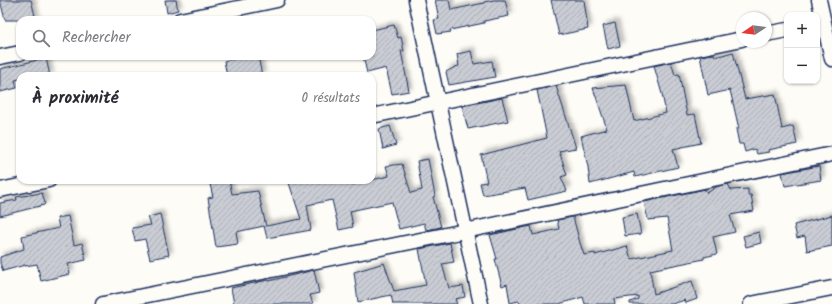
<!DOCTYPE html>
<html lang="fr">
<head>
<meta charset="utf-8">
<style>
	:root { --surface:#fff; --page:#f2f2f3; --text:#2b2b33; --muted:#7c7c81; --line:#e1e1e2 }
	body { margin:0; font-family:Kalam,sans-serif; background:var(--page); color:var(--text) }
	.controls { position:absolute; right:12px; top:12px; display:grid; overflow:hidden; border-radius:8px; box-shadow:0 1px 3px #0004 }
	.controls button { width:36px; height:36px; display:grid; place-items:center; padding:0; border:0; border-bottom:1px solid var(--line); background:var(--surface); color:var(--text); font:20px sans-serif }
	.compass { position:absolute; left:736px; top:12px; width:36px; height:36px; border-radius:50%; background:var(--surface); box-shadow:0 1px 3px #0004; rotate:257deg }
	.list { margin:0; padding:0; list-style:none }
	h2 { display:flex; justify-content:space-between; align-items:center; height:52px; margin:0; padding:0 16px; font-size:17px }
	h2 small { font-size:13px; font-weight:400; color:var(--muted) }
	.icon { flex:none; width:22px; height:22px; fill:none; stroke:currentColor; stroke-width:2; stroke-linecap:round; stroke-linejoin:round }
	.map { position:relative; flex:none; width:832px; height:304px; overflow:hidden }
	.search { position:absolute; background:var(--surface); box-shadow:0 1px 3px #0004; left:16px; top:16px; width:360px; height:44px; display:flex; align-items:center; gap:10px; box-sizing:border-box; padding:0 14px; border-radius:12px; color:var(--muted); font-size:15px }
	.panel { position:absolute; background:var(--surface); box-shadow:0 1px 3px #0004; left:16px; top:72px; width:360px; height:112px; border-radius:12px }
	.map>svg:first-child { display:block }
	.building { fill:url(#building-hatch); stroke:#1b2f5e; filter:url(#shadow) }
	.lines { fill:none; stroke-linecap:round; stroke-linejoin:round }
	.minor-casing { stroke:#1b2f5e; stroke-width:17 }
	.minor { stroke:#fdfcf7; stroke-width:14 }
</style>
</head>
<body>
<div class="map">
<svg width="832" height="304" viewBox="0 0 832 304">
	<defs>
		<pattern id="building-hatch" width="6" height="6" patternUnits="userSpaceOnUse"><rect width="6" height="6" fill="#c9ccd3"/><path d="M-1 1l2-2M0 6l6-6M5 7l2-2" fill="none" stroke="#acb0b8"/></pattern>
		<filter id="shadow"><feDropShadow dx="3.5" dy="-3.5" stdDeviation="2" flood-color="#0004"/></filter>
	</defs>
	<rect width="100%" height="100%" fill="#fdfcf7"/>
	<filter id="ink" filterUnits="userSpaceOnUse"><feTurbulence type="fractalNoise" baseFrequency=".025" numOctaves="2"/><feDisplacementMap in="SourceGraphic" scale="8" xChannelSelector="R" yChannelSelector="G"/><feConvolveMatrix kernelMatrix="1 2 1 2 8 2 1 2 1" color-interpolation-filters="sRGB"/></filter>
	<g filter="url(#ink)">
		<g class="building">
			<path d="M0 0H31L36 20H5Z"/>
			<path d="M165 0H176L178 10 167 13Z"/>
			<path d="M435 0H449L451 10 484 3V2L494 0H505L509 16 484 21V23L450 30 451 32 437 34 434 20 439 19Z"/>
			<path d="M551 0H584L588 29 559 35Z"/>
			<path d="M615 23 620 46 608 49 603 26Z"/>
			<path d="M394 25 398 38 401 37 404 51H401L409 91 392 94 386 68 367 73 363 56H372V30Z"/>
			<path d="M471 51 474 64 492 61 495 77 449 85 446 72 455 67 459 66 457 54Z"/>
			<path d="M733 52 745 99 775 94 782 129 793 126 797 144 768 150 769 152 757 154 755 149 745 152 743 144H739L736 129H739L730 90 708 95 700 56 714 54 715 57Z"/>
			<path d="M243 56H258L262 76H227L224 61 243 57Z"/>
			<path d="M46 58 50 76H20V79L15 80 17 88 0 92V69Z"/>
			<path d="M671 62 675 75 679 74 687 115 695 114 701 143 673 149 678 167 635 177 634 172 590 184 588 167 581 136 607 129 593 88 626 85 634 121 666 113 662 94 654 66Z"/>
			<path d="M556 86 576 148 559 151 567 175 561 177 567 191 528 200 525 188 483 195 480 183 487 182 481 155 547 138 537 90Z"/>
			<path d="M502 98 508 121 468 129 462 106Z"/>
			<path d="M390 126 396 145 383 149 379 129Z"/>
			<path d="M428 159 435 196 433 197 441 227 426 230 424 223 399 229 392 202 350 211 353 227 339 230 332 200 307 205 311 230 267 238 264 226 236 232 238 244 216 247 208 198 213 197 209 180H229L232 194 258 191 266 226 301 219 288 180H349L350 185 389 176 386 166 402 164 411 193 422 190 417 161Z"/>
			<path d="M819 166 821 180 785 186 782 173Z"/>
			<path d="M728 184 731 190 748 189V195H751L754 211 730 215 735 232 713 237 717 254 704 257V259L650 270 654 294 692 281 697 299 686 303 685 300 672 304H630V302L638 299V296L614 299 615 304H585L583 297 559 304H520L519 301 510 303 507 284 502 286 495 259H497L490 235 531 226 533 235 559 229 557 220 573 217 580 243 584 255 595 253V255L627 246 631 259 673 250 667 218 648 220 644 202 705 189 707 193 718 186Z"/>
			<path d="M42 193 45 203 44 205 0 216V203L17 200 16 197Z"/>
			<path d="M160 214 169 255 150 259 145 239 135 241 132 228 151 225 148 217Z"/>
			<path d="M637 214 641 234 625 236 622 217Z"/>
			<path d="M832 215V246L807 251 805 236 797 238 794 225Z"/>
			<path d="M68 216 74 245 82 243 86 260 68 264 70 274 41 281 37 264 25 266V265L3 271 0 263V257L24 249 22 236 59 228 57 218Z"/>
			<path d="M759 232 761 243 746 247 743 236Z"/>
			<path d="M450 243 454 262 442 264 449 288 463 286 465 297 455 299 457 304H393L391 295 358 302 354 272 384 263 394 291 426 285 419 249Z"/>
			<path d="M314 270 319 293 310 295 313 304H234L231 288 268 280 269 281Z"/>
		</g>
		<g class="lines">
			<g class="minor-casing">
				<g id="minor">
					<path d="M416 0 481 304"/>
					<path d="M819 0 832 59"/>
					<path d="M180 20 277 0"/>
					<path d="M766 34 787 30"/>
					<path d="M0 57 20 53"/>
					<path d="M372 116 742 39"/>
					<path d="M0 190 49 180"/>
					<path d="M103 304 465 231 832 154"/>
					<path d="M751 304 832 288"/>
				</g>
			</g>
			<use href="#minor" class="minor"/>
		</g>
	</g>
</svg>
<div class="controls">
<button>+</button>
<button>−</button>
</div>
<svg class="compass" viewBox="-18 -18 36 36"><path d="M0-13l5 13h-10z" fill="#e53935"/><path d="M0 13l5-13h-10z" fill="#7c7c81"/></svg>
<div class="search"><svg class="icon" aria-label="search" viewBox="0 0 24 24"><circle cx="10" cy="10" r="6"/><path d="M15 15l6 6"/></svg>Rechercher</div>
<section class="panel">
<h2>À proximité<small>0 résultats</small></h2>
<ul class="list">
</ul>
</section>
</div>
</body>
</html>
